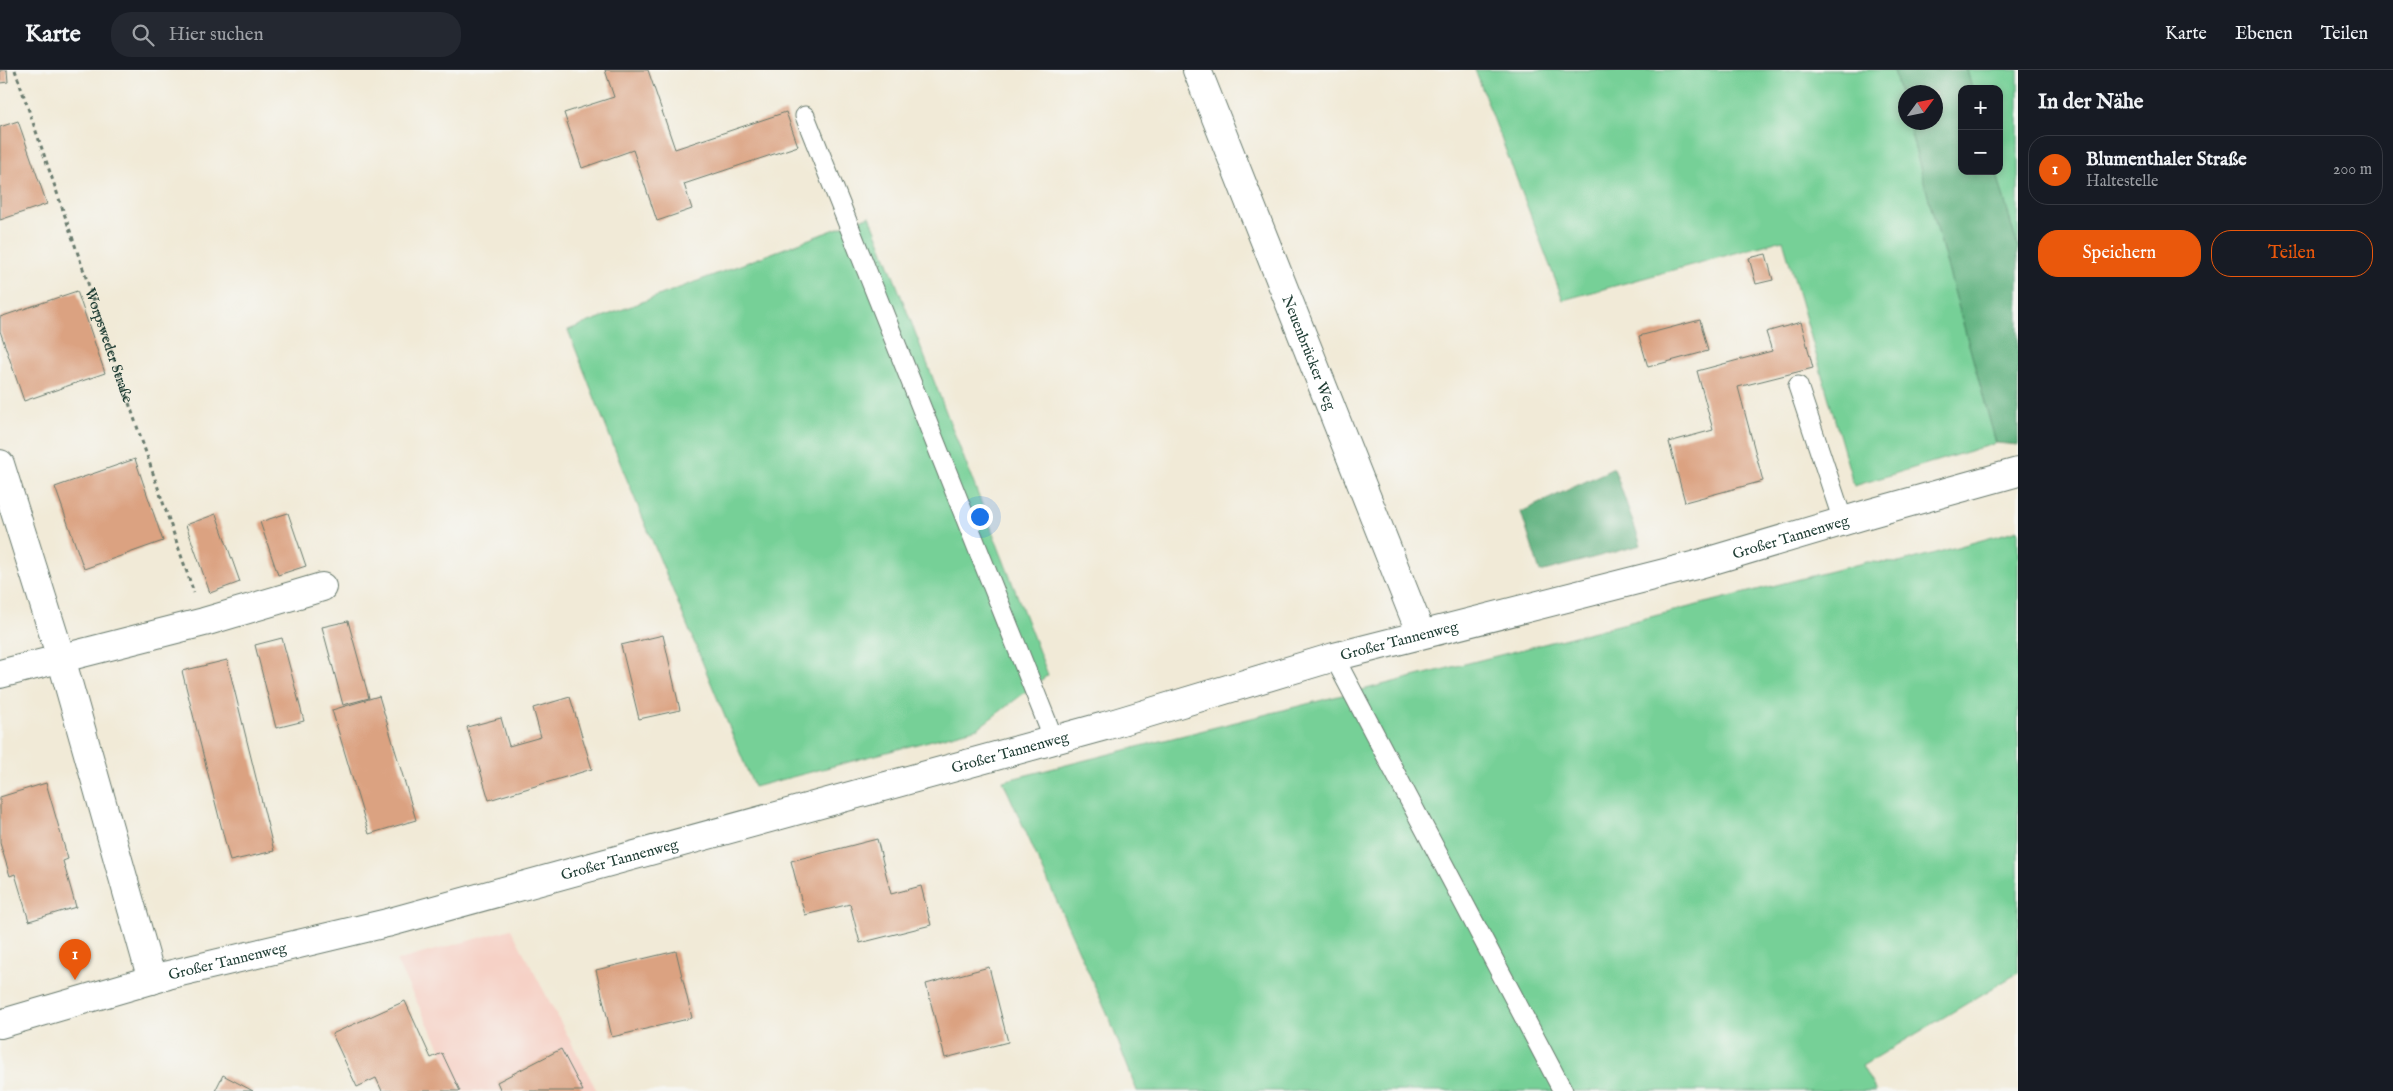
<!DOCTYPE html>
<html lang="de">
<head>
<meta charset="utf-8">
<style>
	:root { --surface:#171b24; --page:#242831; --text:#f1f3f6; --muted:#9ea1a6; --line:#363941; --accent:#ea580c }
	body { margin:0; font-family:"IM FELL English",serif; background:var(--page); color:var(--text) }
	.controls { position:absolute; right:15px; top:15px; display:grid; overflow:hidden; border-radius:10px; box-shadow:0 2px 8px #0003 }
	.controls button { width:45px; height:45px; display:grid; place-items:center; padding:0; border:0; border-bottom:1px solid var(--line); background:var(--surface); color:var(--text); font:25px sans-serif }
	.compass { position:absolute; left:1898px; top:15px; width:45px; height:45px; border-radius:50%; background:var(--surface); box-shadow:0 2px 8px #0003; rotate:57deg }
	.you { position:absolute; left:979px; top:446px; width:18px; height:18px; margin:-12px; border:4px solid #fff; border-radius:50%; background:#1a73e8; box-shadow:0 0 0 8px #1a73e833 }
	.badge { display:grid; place-items:center; width:32px; height:32px; border-radius:50%; background:var(--accent); color:#fff; font-size:16px; font-weight:700 }
	.pin { position:absolute; translate:-50% -41px; filter:drop-shadow(0 1px 2px #0008) }
	.pin::after { content:''; position:absolute; top:26px; width:18px; height:15px; background:inherit; clip-path:polygon(0 0,100% 0,50% 100%) }
	.list { margin:0; padding:0; list-style:none }
	h2 { display:flex; justify-content:space-between; align-items:center; height:65px; margin:0; padding:0 20px; font-size:21px }
	h2 small { font-size:16px; font-weight:400; color:var(--muted) }
	.list li { display:grid; grid-template-columns:32px 1fr auto; gap:15px; align-items:center; box-sizing:border-box; height:70px; margin:0 10px 10px; padding:0 10px; border:1px solid var(--line); border-radius:20px }
	.list b { display:block; font-size:19px; white-space:nowrap }
	.list p { margin:0; font-size:16px; white-space:nowrap; color:var(--muted) }
	.list em { font-size:16px; font-style:normal; color:var(--muted) }
	.actions { display:flex; gap:10px; padding:15px 20px }
	.actions a { flex:1; padding:11px 0; border:1px solid var(--accent); border-radius:20px; text-align:center; font-size:18px; color:var(--accent) }
	.actions .main { background:var(--accent); color:#fff }
	.icon { flex:none; width:28px; height:28px; fill:none; stroke:currentColor; stroke-width:2; stroke-linecap:round; stroke-linejoin:round }
	.map { position:relative; flex:none; width:2018px; height:1021px; overflow:hidden }
	header { display:flex; align-items:center; gap:30px; box-sizing:border-box; height:70px; padding:0 25px; background:var(--surface); border-bottom:1px solid var(--line) }
	header strong { font-size:24px }
	nav { display:flex; gap:28px; margin-inline-start:auto; font-size:18px }
	.search { width:350px; height:45px; background:var(--page); display:flex; align-items:center; gap:12px; box-sizing:border-box; padding:0 18px; border-radius:20px; color:var(--muted); font-size:19px }
	main { display:flex }
	aside { flex:1; background:var(--surface) }
	.map>svg:first-child { display:block }
	.built { fill:#f6d1c6 }
	.green { fill:#76d097; stroke:#4a8666 }
	.forest { fill:#60b280; stroke:#40785a }
	.building { fill:#dba281 }
	.lines { fill:none; stroke-linecap:round; stroke-linejoin:round }
	.service-casing { stroke:#687a6d; stroke-width:21 }
	.minor-casing { stroke:#687a6d; stroke-width:30 }
	.tertiary-casing { stroke:#687a6d; stroke-width:30 }
	.path { stroke:#687a6d; stroke-width:3; stroke-dasharray:4 4; stroke-linecap:butt }
	.service { stroke:#fff; stroke-width:19 }
	.minor { stroke:#fff; stroke-width:28 }
	.tertiary { stroke:#fff; stroke-width:28 }
	.labels { text-anchor:middle; stroke-width:4.5; stroke-linejoin:round; paint-order:stroke }
	.street-label { font-size:15px; fill:#1f3d34; stroke:#f6f6f2 }
</style>
</head>
<body>
<header>
<strong>Karte</strong>
<div class="search"><svg class="icon" aria-label="search" viewBox="0 0 24 24"><circle cx="10" cy="10" r="6"/><path d="M15 15l6 6"/></svg>Hier suchen</div>
<nav><a>Karte</a><a>Ebenen</a><a>Teilen</a></nav>
</header>
<main>
<div class="map">
<svg width="2018" height="1021" viewBox="0 0 2018 1021">
	<rect width="100%" height="100%" fill="#f6f6f2"/>
	<filter id="ink" filterUnits="userSpaceOnUse"><feTurbulence type="fractalNoise" baseFrequency=".02" numOctaves="2"/><feDisplacementMap in="SourceGraphic" scale="10" xChannelSelector="R" yChannelSelector="G"/><feConvolveMatrix kernelMatrix="1 2 1 2 8 2 1 2 1" color-interpolation-filters="sRGB"/></filter>
	<filter id="wash" filterUnits="userSpaceOnUse"><feTurbulence type="fractalNoise" baseFrequency=".0096" numOctaves="4" result="noise"/><feDisplacementMap in="SourceGraphic" scale="20" xChannelSelector="R" yChannelSelector="G"/><feGaussianBlur stdDeviation="1.12" result="paint"/><feColorMatrix in="noise" values="0 0 0 0 0 0 0 0 0 0 0 0 0 0 0 0 0 1.4 0 .05"/><feComposite in="paint" operator="in"/></filter>
	<g filter="url(#wash)">
		<rect width="100%" height="100%" fill="#f1ead7"/>
		<path class="built" d="M511 859 597 1021H462L396 891Z"/>
		<g class="green">
			<path d="M1475 0H1894L1905 43 1906 52 1908 53 1996 373 1854 416 1783 170 1563 230Z"/>
			<path d="M1967 0H2018V178L1996 101H1999V19H1972Z"/>
			<path d="M870 146 1048 605 978 658 754 717 623 400 568 260Z"/>
			<path d="M2018 460V903L1862 996 1876 1021H1137L1109 948 1003 711 1867 492 1899 493Z"/>
		</g>
		<g class="forest">
			<path d="M1894 0H1967L1972 19H1962V101H1996L2018 178V375L1996 373 1908 53 1936 52V22H1906L1905 43Z"/>
			<path d="M1614 398 1641 475 1540 502 1521 442Z"/>
		</g>
		<g id="blocks">
			<g class="building">
				<path d="M0 0H7L8 12 0 13Z"/>
				<path d="M605 0H648L675 79 786 42 798 76 684 114 692 139 657 151 633 80 582 98 564 43 614 27Z"/>
				<path d="M18 51 47 134 0 150V57Z"/>
				<path d="M1766 184 1773 210 1756 214 1749 188Z"/>
				<path d="M77 221 105 303 24 331 0 261V247Z"/>
				<path d="M1700 250 1708 281 1648 297 1639 266Z"/>
				<path d="M1801 252 1813 298 1738 317 1763 411 1685 432 1669 372 1713 360 1697 301 1772 281 1766 262Z"/>
				<path d="M135 389 163 471 84 499 55 417Z"/>
				<path d="M288 443 306 496 278 505 260 452Z"/>
				<path d="M216 444 240 512 210 523 186 455Z"/>
				<path d="M348 551 369 628 343 635 322 557Z"/>
				<path d="M663 565 680 640 639 649 621 575Z"/>
				<path d="M282 568 304 651 276 658 255 575Z"/>
				<path d="M227 590 274 781 230 791 182 601Z"/>
				<path d="M379 626 416 750 369 764 332 640Z"/>
				<path d="M570 627 592 699 489 730 467 657 501 648 509 676 541 667 533 638Z"/>
				<path d="M46 713 68 789 63 791 76 837 29 851 15 804 10 806 0 773V727Z"/>
				<path d="M877 769 891 824 921 816 931 855 860 873 850 834 805 845 791 791Z"/>
				<path d="M676 881 692 948 612 967 596 900Z"/>
				<path d="M989 897 1008 972 945 988 926 914Z"/>
				<path d="M405 931 431 988 442 983 460 1021H382L376 1008 357 1017 332 964Z"/>
				<path d="M561 979 583 1021H501L497 1012Z"/>
				<path d="M223 1005 253 1021H215Z"/>
			</g>
		</g>
	</g>
	<g filter="url(#ink)">
		<use href="#blocks" fill-opacity="0" stroke="#687a6d" stroke-width="1"/>
		<g class="lines">
			<g class="service-casing">
				<g id="service">
					<path d="M805 46 1054 670"/>
					<path d="M1798 316 1843 451"/>
					<path d="M1334 587 1563 1021"/>
				</g>
			</g>
			<g class="minor-casing">
				<g id="minor">
					<path id="s2" d="M1197 0 1421 564"/>
					<path d="M0 394 61 588 152 910"/>
					<path d="M0 604 204 552 322 517"/>
				</g>
			</g>
			<g class="tertiary-casing">
				<g id="tertiary">
					<path id="s3" d="M0 954 168 905 387 853 1105 656 1334 587 1696 495 1871 443 2018 402"/>
				</g>
			</g>
			<path class="path" id="s1" d="M15 0 194 523"/>
			<use href="#service" class="service"/>
			<use href="#minor" class="minor"/>
			<use href="#tertiary" class="tertiary"/>
		</g>
	</g>
	<g class="labels">
		<g class="street-label">
			<text dy="5" stroke="none"><textPath href="#s1" startOffset="291">Worpsweder Straße</textPath></text>
			<text dy="5" stroke="none"><textPath href="#s2" startOffset="304">Neuenbrücker Weg</textPath></text>
			<text dy="5" stroke="none"><textPath href="#s3" startOffset="1856">Großer Tannenweg</textPath></text>
			<text dy="5" stroke="none"><textPath href="#s3" startOffset="1451">Großer Tannenweg</textPath></text>
			<text dy="5" stroke="none"><textPath href="#s3" startOffset="1046">Großer Tannenweg</textPath></text>
			<text dy="5" stroke="none"><textPath href="#s3" startOffset="641">Großer Tannenweg</textPath></text>
			<text dy="5" stroke="none"><textPath href="#s3" startOffset="236">Großer Tannenweg</textPath></text>
		</g>
	</g>
</svg>
<div class="controls">
<button>+</button>
<button>−</button>
</div>
<svg class="compass" viewBox="-18 -18 36 36"><path d="M0-13l5 13h-10z" fill="#e53935"/><path d="M0 13l5-13h-10z" fill="#9ea1a6"/></svg>
<div class="you"></div>
<div class="pin badge" style="left:75px;top:910px">1</div>
</div>
<aside>
<h2>In der Nähe<small></small></h2>
<ul class="list">
<li><span class="badge">1</span><div><b>Blumenthaler Straße</b><p>Haltestelle</p></div><em>200 m</em></li>
</ul>
<div class="actions"><a class="main">Speichern</a><a>Teilen</a></div>
</aside>
</main>
</body>
</html>
